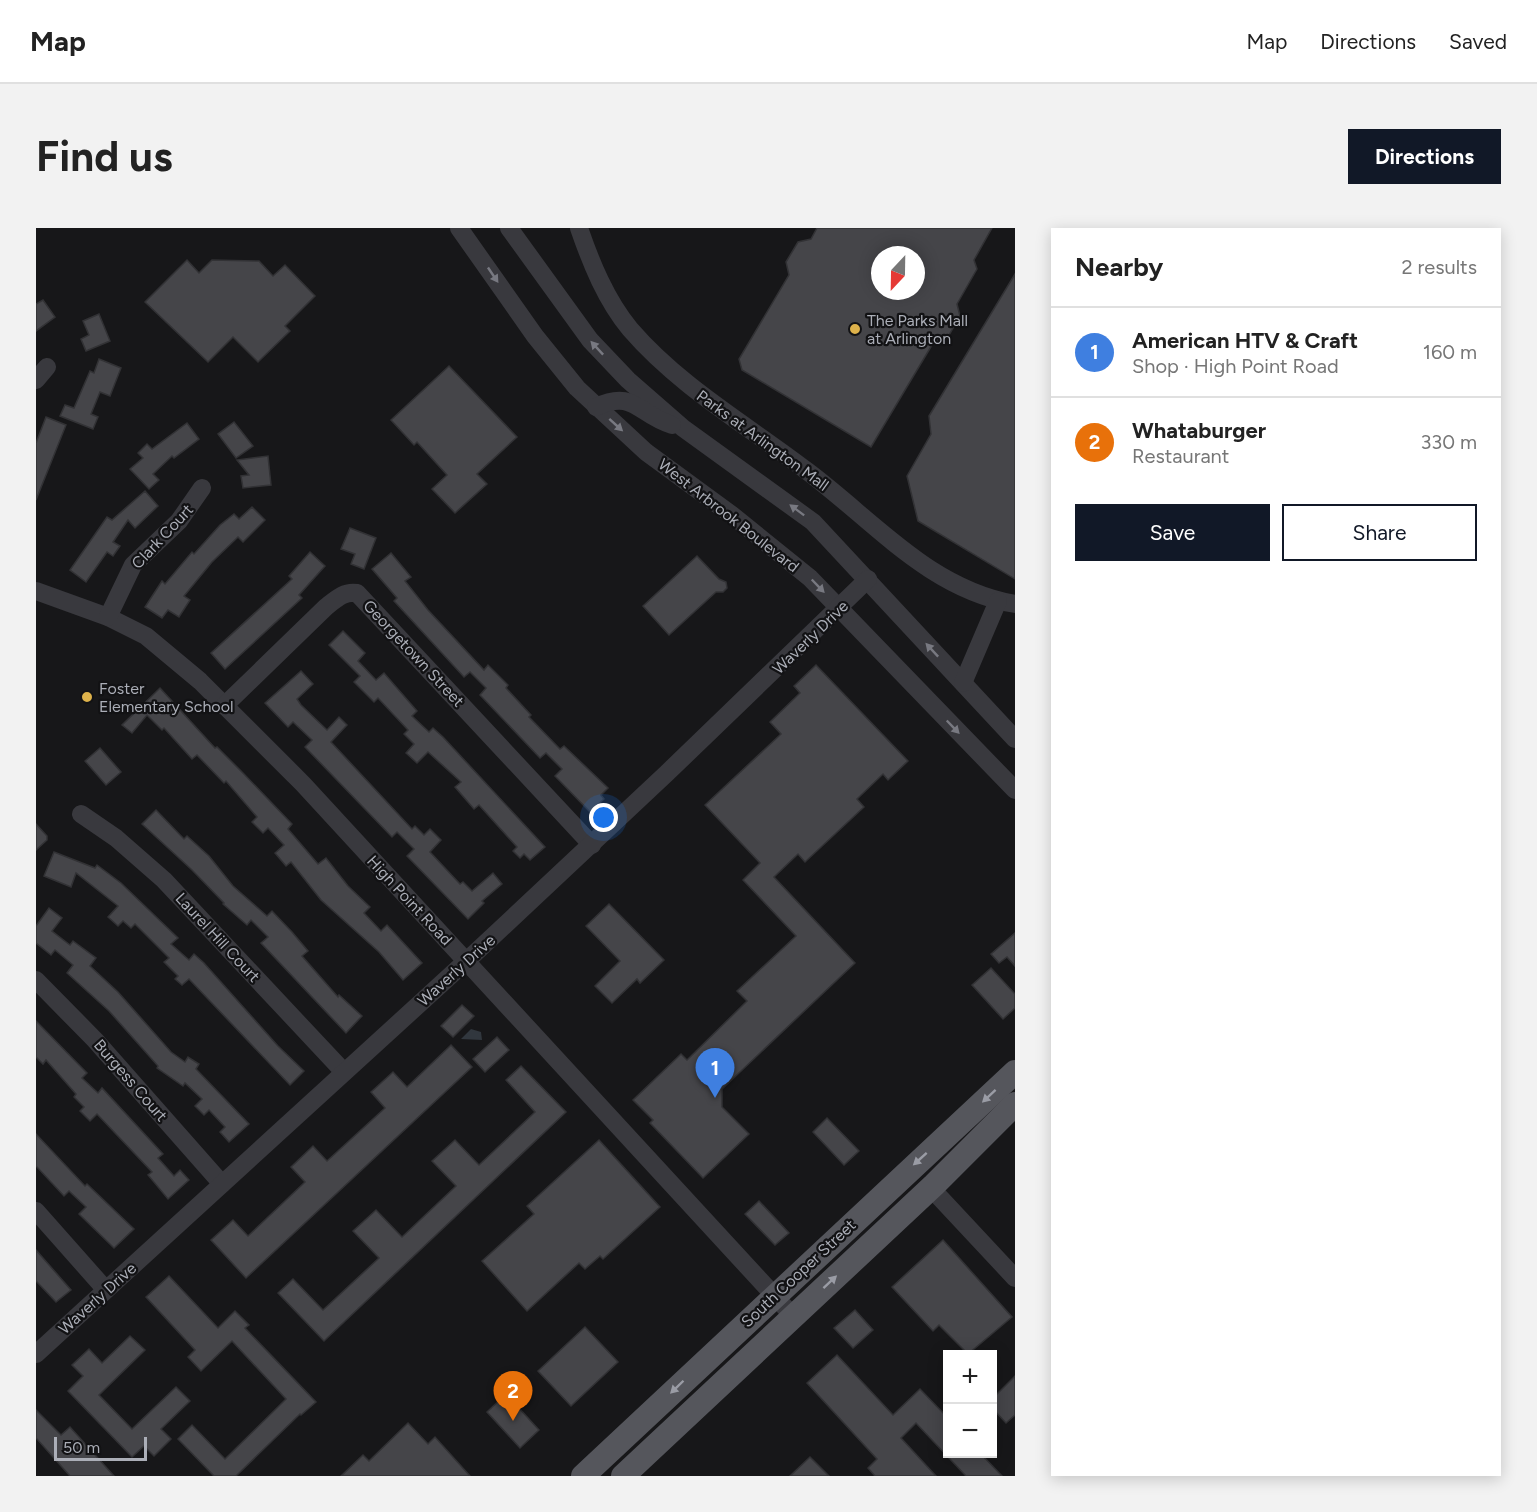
<!DOCTYPE html>
<html lang="en">
<head>
<meta charset="utf-8">
<style>
	:root { --surface:#fff; --page:#f2f2f2; --text:#222; --muted:#767676; --line:#e0e0e0; --accent:#111827 }
	body { margin:0; font-family:Figtree,sans-serif; background:var(--page); color:var(--text) }
	.controls { position:absolute; right:18px; bottom:18px; display:grid; overflow:hidden; border-radius:0px; box-shadow:0 3px 15px #0003 }
	.controls button { width:54px; height:54px; display:grid; place-items:center; padding:0; border:0; border-bottom:2px solid var(--line); background:var(--surface); color:var(--text); font:30px sans-serif }
	.compass { position:absolute; left:835px; top:18px; width:54px; height:54px; border-radius:50%; background:var(--surface); box-shadow:0 3px 15px #0003; rotate:202deg }
	.scale { position:absolute; left:18px; bottom:15px; width:93px; box-sizing:border-box; padding-left:6px; border:3px solid #abaeb7; border-top:0; font-size:16px; line-height:21px; white-space:nowrap; color:#abaeb7; -webkit-text-stroke:4px #121214; paint-order:stroke }
	.you { position:absolute; left:568px; top:590px; width:21px; height:21px; margin:-15px; border:4px solid #fff; border-radius:50%; background:#1a73e8; box-shadow:0 0 0 9px #1a73e833 }
	.badge { display:grid; place-items:center; width:39px; height:39px; border-radius:50%; background:var(--accent); color:#fff; font-size:20px; font-weight:700 }
	.pin { position:absolute; translate:-50% -50px; filter:drop-shadow(0 2px 3px #0008) }
	.pin::after { content:''; position:absolute; top:32px; width:21px; height:18px; background:inherit; clip-path:polygon(0 0,100% 0,50% 100%) }
	.list { margin:0; padding:0; list-style:none }
	h2 { display:flex; justify-content:space-between; align-items:center; height:78px; margin:0; padding:0 24px; font-size:26px }
	h2 small { font-size:20px; font-weight:400; color:var(--muted) }
	.list li { display:grid; grid-template-columns:39px 1fr auto; gap:18px; align-items:center; box-sizing:border-box; height:90px; padding:0 24px; border-top:2px solid var(--line) }
	.list b { display:block; font-size:22px; white-space:nowrap }
	.list p { margin:0; font-size:20px; white-space:nowrap; color:var(--muted) }
	.list em { font-size:20px; font-style:normal; color:var(--muted) }
	.actions { display:flex; gap:12px; padding:18px 24px }
	.actions a { flex:1; padding:14px 0; border:2px solid var(--accent); border-radius:0px; text-align:center; font-size:21px; color:var(--accent) }
	.actions .main { background:var(--accent); color:#fff }
	.map { position:relative; flex:none; width:979px; height:1248px; overflow:hidden; border-radius:0px }
	header { display:flex; align-items:center; gap:36px; box-sizing:border-box; height:84px; padding:0 30px; background:var(--surface); border-bottom:2px solid var(--line) }
	header strong { font-size:28px }
	nav { display:flex; gap:33px; margin-inline-start:auto; font-size:21px }
	.intro { display:flex; align-items:center; justify-content:space-between; box-sizing:border-box; height:144px; padding:0 36px }
	h1 { margin:0; font-size:42px }
	.button { padding:15px 27px; border-radius:0px; background:var(--accent); color:#fff; font-size:21px; font-weight:700 }
	main { display:flex; gap:36px; padding:0 36px }
	aside { flex:1; background:var(--surface); border-radius:0px; box-shadow:0 3px 15px #0003 }
	.map>svg:first-child { display:block }
	.water { fill:#31373e }
	.building { fill:#454549; stroke:#323235; stroke-width:1.5; fill-rule:evenodd }
	.lines { fill:none; stroke-linecap:round; stroke-linejoin:round }
	.minor { stroke:#39393e; stroke-width:18 }
	.major { stroke:#55565c; stroke-width:24 }
	.oneway { fill:#787981 }
	.oneway2 { fill:#9a9ca5 }
	.poi-dot { fill:#deb24b; stroke:#121214; stroke-width:2 }
	.labels { text-anchor:middle; stroke-width:4.5; stroke-linejoin:round; paint-order:stroke }
	.poi-label { font-size:16px; fill:#abaeb7; stroke:#121214; text-anchor:start }
	.street-label { font-size:16px; fill:#abaeb7; stroke:#121214 }
</style>
</head>
<body>
<header>
<strong>Map</strong>
<nav><a>Map</a><a>Directions</a><a>Saved</a></nav>
</header>
<div class="intro"><h1>Find us</h1><a class="button">Directions</a></div>
<main>
<div class="map">
<svg width="979" height="1248" viewBox="0 0 979 1248">
	<rect width="100%" height="100%" fill="#171719"/>
	<path class="water" d="M435 801 445 804 446 812 425 811Z"/>
	<g class="building">
		<path d="M781 0H956L938 32 941 41 921 76 924 88 909 114 896 117 835 219 706 142 703 131 753 47 750 34 762 14 775 11ZM844 27H880V63H844Z"/>
		<path d="M151 32 163 45 176 32 223 33 237 48 249 37 279 68 249 98 254 103 222 134 197 109 172 134 109 74Z"/>
		<path d="M979 46V351L882 293 871 248 895 206 893 188Z"/>
		<path d="M7 72 19 89 0 103V76Z"/>
		<path d="M63 86 74 113 50 123 45 111 53 107 47 93Z"/>
		<path d="M63 131 85 140 74 168 64 164 55 186 62 189 57 201 24 188 29 177 38 180 54 143 58 145Z"/>
		<path d="M413 138 481 209 441 246 451 256 419 285 396 261 411 247 381 214 378 217 355 192Z"/>
		<path d="M10 189 30 197 0 272V215Z"/>
		<path d="M198 194 217 218 200 230 182 206Z"/>
		<path d="M151 195 163 211 138 230 136 228 117 246 123 252 113 261 94 241 107 230 102 225 111 216 116 221Z"/>
		<path d="M232 228 235 257 207 260 205 248 213 247 201 232Z"/>
		<path d="M109 263 122 278 99 300 92 292 77 314 84 318 77 328 71 324 50 354 34 342 71 289 76 292Z"/>
		<path d="M216 279 229 292 207 314 202 309 176 334 148 368 154 372 143 389 132 382 126 390 109 379 126 353 129 356 156 324 158 326 184 297 198 286 203 291Z"/>
		<path d="M314 300 340 310 328 341 315 336 319 326 305 321Z"/>
		<path d="M274 324 289 338 263 367 266 370 189 441 175 425 256 351 253 348Z"/>
		<path d="M355 325 375 349 369 353 392 382 448 442 452 437 472 457 470 460 495 487 493 489 524 521 528 518 572 560 565 567 568 571 554 584 519 548 526 541 510 525 504 530 444 467 450 460 434 444 428 449 358 373 361 370 336 341Z"/>
		<path d="M661 328 683 351 690 354 691 360 687 364H680L633 407 607 378Z"/>
		<path d="M307 403 329 425 322 433 340 452 348 445 381 483 376 488 393 504 397 500 407 509 509 619 494 632 488 626 484 630 477 623 481 619 443 577 438 581 419 559 425 554 392 524 381 535 370 525 378 516 368 506 372 502 342 470 338 474 318 454 324 448 293 417Z"/>
		<path d="M780 437 872 533 852 552 847 546 821 571 828 579 769 634 762 626 738 649 819 735 686 861V879L713 906 667 950 614 895 617 892 597 872 645 826 651 832 711 773 701 763 760 708 707 652 724 635 669 577 745 506 734 494 764 465 758 458Z"/>
		<path d="M265 443 277 456 261 471 265 477 291 502 303 489 311 497 295 514 376 601 379 598 388 607 394 601 405 612 394 624 424 656 427 654 436 663 457 645 466 656 446 673 448 675 432 691 371 628 378 621 361 604 356 609 269 519 276 512 257 494 252 499 229 475Z"/>
		<path d="M124 460 179 520 181 519 207 545 256 596 252 601 282 636 290 630 312 658 334 679 328 685 345 703 351 697 386 735 367 752 343 724 285 672 255 634 250 638 239 625 248 617 232 600 227 605 216 594 221 589 190 553 188 555 161 527 156 531 128 500 126 502 111 487 96 505 86 497Z"/>
		<path d="M64 520 85 544 70 557 49 533Z"/>
		<path d="M120 582 148 611 151 608 173 628 197 658 231 688 236 683 256 704 272 723 266 728 302 769 303 767 326 788 310 805 225 715 232 709 215 692 211 697 187 676 188 675 156 642 106 596Z"/>
		<path d="M0 596 11 608V612L0 622Z"/>
		<path d="M18 624 59 640 61 637 85 655 142 710 135 716 153 732 158 726 168 735 242 818 268 843 254 857 153 751 146 757 139 751 142 748 128 734 133 730 99 696 95 700 87 693 82 698 72 689 82 678 40 645 35 659 8 648Z"/>
		<path d="M573 676 628 732 604 755 601 751 576 775 559 758 584 733 550 698Z"/>
		<path d="M13 680 26 690 16 703 34 717 37 713 60 730 54 738 82 764 135 824 149 834 152 829 163 836 160 841 213 896 193 914 184 904 189 899 173 882 168 887 159 878 166 871 149 855 147 858 121 840 122 838 73 783 31 745 37 737 19 722 15 727 0 715V698Z"/>
		<path d="M979 705V738L971 729 963 735 955 726Z"/>
		<path d="M955 740 979 766V780L967 791 936 757Z"/>
		<path d="M426 777 438 788 417 809 405 798Z"/>
		<path d="M0 793 51 845 46 850 62 865 66 860 127 926 122 930 138 948 144 942 153 952 132 971 112 947 116 944 61 886 54 893 44 883 48 879 38 869 40 866 10 832 7 836 0 829Z"/>
		<path d="M461 809 473 822 449 844 437 831Z"/>
		<path d="M415 817 436 839 210 1050 175 1012 197 992 212 1008 269 954 255 939 277 918 291 933 349 880 335 864 357 844 371 859Z"/>
		<path d="M485 838 530 884 288 1113 242 1065 257 1051 287 1082 343 1030 317 1003 340 982 366 1009 420 958 396 933 419 912 443 937 499 884 470 852Z"/>
		<path d="M791 890 823 923 808 937 777 904Z"/>
		<path d="M0 906 49 958 51 956 98 1001 78 1020 43 986 50 979 33 963 28 968 0 938Z"/>
		<path d="M563 912 624 979 567 1031 564 1028 549 1041 543 1035 491 1083 446 1033 498 986 491 978Z"/>
		<path d="M723 973 753 1005 739 1017 709 986Z"/>
		<path d="M907 1012 976 1089 932 1126 903 1097 897 1103 856 1059Z"/>
		<path d="M0 1022 35 1062 20 1074 0 1053Z"/>
		<path d="M133 1048 182 1100 199 1083 213 1097 209 1100 280 1174 265 1187 264 1186 200 1248H178L142 1211 156 1197 189 1231 250 1171 196 1113 165 1143 152 1129 159 1122 110 1069Z"/>
		<path d="M819 1082 837 1102 817 1120 798 1100Z"/>
		<path d="M549 1099 582 1134 535 1178 502 1143Z"/>
		<path d="M94 1108 109 1122 63 1167 96 1201 140 1159 154 1173 125 1201 135 1211 118 1228 108 1218 96 1229 32 1163 47 1148 36 1137 53 1121 66 1135Z"/>
		<path d="M801 1127 857 1187 884 1161 912 1190V1226H945L966 1248H930L880 1195 865 1210 900 1248H839L832 1240 841 1231 771 1155Z"/>
		<path d="M979 1148V1187L970 1195 957 1181V1170Z"/>
		<path d="M470 1166 503 1202 484 1220 451 1184Z"/>
		<path d="M0 1182 25 1207 34 1199 78 1248H34L0 1210Z"/>
		<path d="M372 1195 392 1216 399 1209 434 1248H305L327 1227 333 1233Z"/>
		<path d="M774 1229 793 1248H754Z"/>
	</g>
	<g class="lines">
		<g class="minor">
			<path d="M423 0 499 108 541 160 610 224 696 287 774 350 979 562"/>
			<path d="M473 0 554 112 592 152 647 200 777 294 979 511"/>
			<path d="M543 0C555 35 570 72 594 101 644 159 711 197 771 243 838 293 893 361 979 376"/>
			<path d="M0 152 11 139"/>
			<path d="M560 179C598 161 601 186 636 197"/>
			<path d="M0 363 72 389 110 408 164 453 267 556 757 1088"/>
			<path d="M72 389 97 337 143 293 166 260"/>
			<path d="M927 455 962 373"/>
			<path d="M188 478 290 379C300 371 308 363 321 365L556 617"/>
			<path d="M45 586 80 610 128 652 308 844"/>
			<path d="M0 752 59 812 186 956"/>
			<path d="M895 960 979 1050"/>
			<path d="M0 983 70 1062"/>
			<path d="M0 1126 438 726 631 545 832 351"/>
		</g>
		<g class="major">
			<path d="M547 1248 979 844"/>
			<path d="M587 1248 898 957 979 876"/>
		</g>
	</g>
	<defs><path id="oneway-solid" d="M-6-.8H1V-3.2L6.5 0L1 3.2V.8H-6Z" transform="scale(1.5)"/></defs>
	<g class="oneway">
		<use href="#oneway-solid" transform="translate(457 47) rotate(56)"/>
		<use href="#oneway-solid" transform="translate(561 120) rotate(-133)"/>
		<use href="#oneway-solid" transform="translate(580 197) rotate(42)"/>
		<use href="#oneway-solid" transform="translate(761 282) rotate(-143)"/>
		<use href="#oneway-solid" transform="translate(782 358) rotate(46)"/>
		<use href="#oneway-solid" transform="translate(896 422) rotate(-133)"/>
		<use href="#oneway-solid" transform="translate(917 499) rotate(46)"/>
	</g>
	<g class="oneway2">
		<use href="#oneway-solid" transform="translate(953 868) rotate(137)"/>
		<use href="#oneway-solid" transform="translate(884 931) rotate(138)"/>
		<use href="#oneway-solid" transform="translate(794 1054) rotate(-43)"/>
		<use href="#oneway-solid" transform="translate(641 1159) rotate(136)"/>
	</g>
	<g class="poi-dot">
		<circle cx="819" cy="101" r="6"/>
		<circle cx="51" cy="469" r="6"/>
	</g>
	<g class="labels">
		<g class="poi-label">
			<text x="831" y="98">The Parks Mall<tspan x="831" dy="18">at Arlington</tspan></text>
			<text x="63" y="466">Foster<tspan x="63" dy="18">Elementary School</tspan></text>
		</g>
		<g class="street-label">
			<text transform="translate(727 212) rotate(36)" y="6">Parks at Arlington Mall</text>
			<text transform="translate(693 287) rotate(38)" y="6">West Arbrook Boulevard</text>
			<text transform="translate(126 308) rotate(-47)" y="6">Clark Court</text>
			<text transform="translate(774 409) rotate(-44)" y="6">Waverly Drive</text>
			<text transform="translate(378 425) rotate(47)" y="6">Georgetown Street</text>
			<text transform="translate(374 672) rotate(47)" y="6">High Point Road</text>
			<text transform="translate(182 709) rotate(47)" y="6">Laurel Hill Court</text>
			<text transform="translate(420 742) rotate(-42)" y="6">Waverly Drive</text>
			<text transform="translate(95 852) rotate(49)" y="6">Burgess Court</text>
			<text transform="translate(762 1045) rotate(-43)" y="6">South Cooper Street</text>
			<text transform="translate(61 1070) rotate(-42)" y="6">Waverly Drive</text>
		</g>
	</g>
</svg>
<div class="controls">
<button>+</button>
<button>−</button>
</div>
<svg class="compass" viewBox="-18 -18 36 36"><path d="M0-13l5 13h-10z" fill="#e53935"/><path d="M0 13l5-13h-10z" fill="#767676"/></svg>
<div class="scale">50 m</div>
<div class="you"></div>
<div class="pin badge" style="left:679px;top:870px;background:#3f7fe0">1</div>
<div class="pin badge" style="left:477px;top:1193px;background:#e8710a">2</div>
</div>
<aside>
<h2>Nearby<small>2 results</small></h2>
<ul class="list">
<li><span class="badge" style="background:#3f7fe0">1</span><div><b>American HTV &amp; Craft</b><p>Shop · High Point Road</p></div><em>160 m</em></li>
<li><span class="badge" style="background:#e8710a">2</span><div><b>Whataburger</b><p>Restaurant</p></div><em>330 m</em></li>
</ul>
<div class="actions"><a class="main">Save</a><a>Share</a></div>
</aside>
</main>
</body>
</html>
